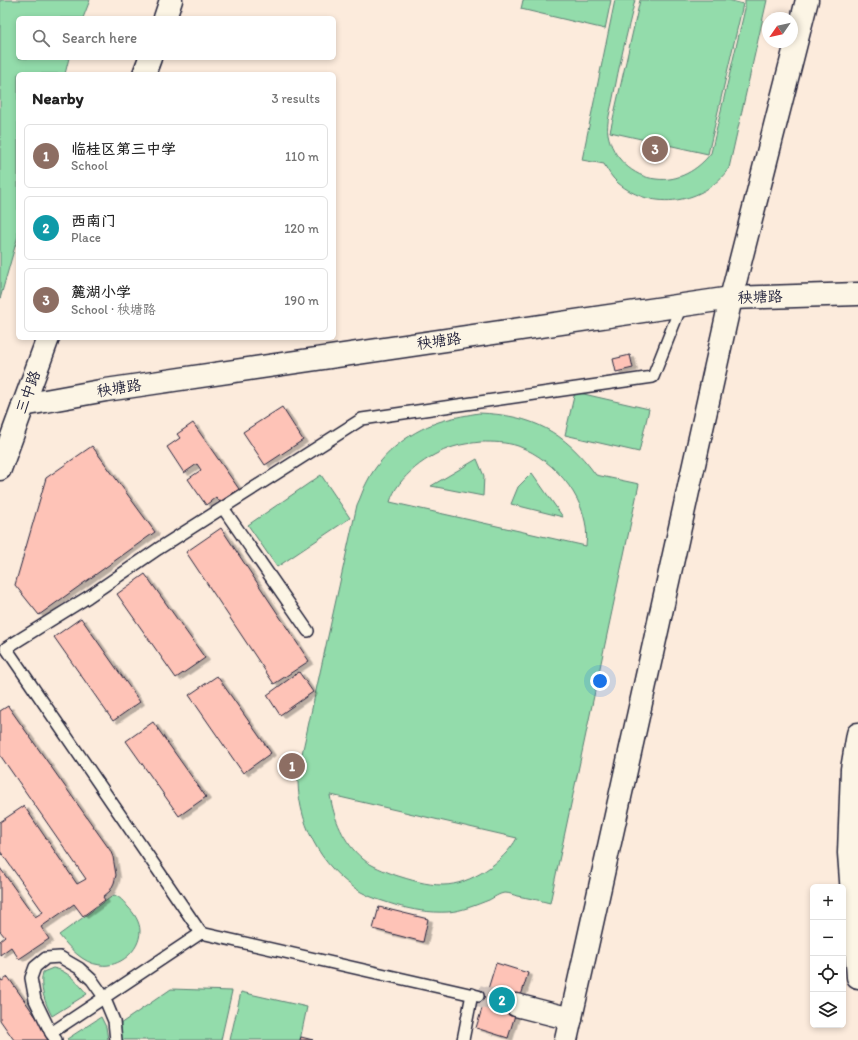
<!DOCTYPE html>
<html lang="en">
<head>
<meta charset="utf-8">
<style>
	:root { --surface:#fff; --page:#f2f2f2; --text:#222; --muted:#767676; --line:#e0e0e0; --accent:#d93025 }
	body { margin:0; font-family:Itim,"LXGW WenKai TC",sans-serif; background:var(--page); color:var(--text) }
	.controls { position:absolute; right:12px; bottom:12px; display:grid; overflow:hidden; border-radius:6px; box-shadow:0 2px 6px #0003 }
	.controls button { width:36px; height:36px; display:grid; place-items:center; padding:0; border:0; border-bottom:1px solid var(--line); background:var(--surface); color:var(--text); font:20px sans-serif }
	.compass { position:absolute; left:762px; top:12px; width:36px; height:36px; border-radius:50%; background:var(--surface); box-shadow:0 2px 6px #0003; rotate:236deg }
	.you { position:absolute; left:600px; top:681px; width:14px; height:14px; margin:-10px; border:3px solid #fff; border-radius:50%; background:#1a73e8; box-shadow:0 0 0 6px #1a73e833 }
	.badge { display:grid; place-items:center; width:26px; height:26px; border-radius:50%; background:var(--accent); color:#fff; font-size:13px; font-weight:700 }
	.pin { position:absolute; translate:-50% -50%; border:2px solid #fff; box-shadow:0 1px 4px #0006 }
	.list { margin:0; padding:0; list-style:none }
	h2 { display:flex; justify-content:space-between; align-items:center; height:52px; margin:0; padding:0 16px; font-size:17px }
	h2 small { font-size:13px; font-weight:400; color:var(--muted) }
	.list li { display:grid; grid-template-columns:26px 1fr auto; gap:12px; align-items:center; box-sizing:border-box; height:64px; margin:0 8px 8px; padding:0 8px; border:1px solid var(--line); border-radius:6px }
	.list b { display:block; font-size:15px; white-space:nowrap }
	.list p { margin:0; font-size:13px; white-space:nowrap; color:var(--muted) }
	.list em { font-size:13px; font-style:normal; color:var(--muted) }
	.icon { flex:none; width:22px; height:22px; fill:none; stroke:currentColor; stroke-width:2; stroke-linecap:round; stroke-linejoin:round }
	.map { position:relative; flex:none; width:858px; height:1040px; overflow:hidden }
	.search { position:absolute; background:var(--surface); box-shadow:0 2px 6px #0003; left:16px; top:16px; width:320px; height:44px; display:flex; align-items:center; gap:10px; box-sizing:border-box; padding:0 14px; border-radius:6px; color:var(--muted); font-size:15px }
	.panel { position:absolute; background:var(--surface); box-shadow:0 2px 6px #0003; left:16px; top:72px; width:320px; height:268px; border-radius:6px }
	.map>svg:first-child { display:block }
	.green { fill:#93dcab; stroke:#5a7f73; fill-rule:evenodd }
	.building { fill:#fec3b7; stroke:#22223b; filter:url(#shadow) }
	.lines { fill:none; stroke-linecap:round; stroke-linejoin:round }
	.street-tunnel { stroke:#d0c3bc; stroke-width:22; stroke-dasharray:22 11; stroke-linecap:butt }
	.lane-casing { stroke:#22223b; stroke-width:14 }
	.street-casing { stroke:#22223b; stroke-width:25 }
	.secondary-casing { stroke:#22223b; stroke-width:25 }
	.lane { stroke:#fcf5e5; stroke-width:11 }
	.street { stroke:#fcf5e5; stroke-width:22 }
	.secondary { stroke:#fcf5e5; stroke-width:22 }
	.labels { text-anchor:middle; stroke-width:3; stroke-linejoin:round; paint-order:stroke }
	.street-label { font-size:15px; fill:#22223b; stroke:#fcf5e5 }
</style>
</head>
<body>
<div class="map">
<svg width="858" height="1040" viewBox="0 0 858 1040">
	<defs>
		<filter id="shadow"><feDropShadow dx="4.5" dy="2.5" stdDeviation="0" flood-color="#0004"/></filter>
	</defs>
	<rect width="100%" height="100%" fill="#fcebdc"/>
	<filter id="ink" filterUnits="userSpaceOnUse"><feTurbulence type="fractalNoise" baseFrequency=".025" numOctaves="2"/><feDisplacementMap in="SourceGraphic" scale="8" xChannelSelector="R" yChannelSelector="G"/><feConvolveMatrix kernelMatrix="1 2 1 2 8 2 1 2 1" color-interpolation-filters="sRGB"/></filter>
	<g filter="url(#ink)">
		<g class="green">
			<path d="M0 0H90L83 18H18V58H69L65 74H18V236L0 299Z"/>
			<path d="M523 0H611L605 29 521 9Z"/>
			<path d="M615 0H635C627 33 619 65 613 98 611 109 606 123 608 134 612 157 633 177 656 179 678 182 698 170 711 153L745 9V0H767L729 168C704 204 653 212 618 183 612 178 608 171 604 164L582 160Z"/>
			<path d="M640 0H728L743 4 708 154 610 132Z"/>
			<path d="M575 392 649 409 639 452 565 435Z"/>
			<path d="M479 413C532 415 564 431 596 475L639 484 550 903C539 900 528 898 517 896 514 895 509 893 505 893 500 893 493 898 489 900 476 905 462 911 448 912 430 913 412 910 395 905 383 901 371 898 361 892 319 867 296 820 298 772L357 505C361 497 363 489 367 482 382 452 413 429 445 420 456 417 467 415 479 413ZM481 442C493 442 506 442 518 446 556 460 592 503 586 546L390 502C397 477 429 454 453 447 462 444 472 443 481 442ZM330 795H331L517 838C504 862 470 885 443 885 426 885 411 880 395 875 385 871 371 866 363 859 343 842 334 819 330 795Z"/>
			<path d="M477 459 484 476 483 496 431 486Z"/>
			<path d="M532 473 563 517 511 504 518 487Z"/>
			<path d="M321 475 350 518 277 567 248 525Z"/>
			<path d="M114 895C120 897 124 902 128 907 134 913 140 922 140 931 140 951 119 968 100 965 82 963 70 948 59 935Z"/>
			<path d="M53 968C67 970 78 983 87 994L52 1016C45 1003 39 987 43 972Z"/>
			<path d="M171 989 232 991 221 1040H120V1024Z"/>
			<path d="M241 992 307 1007 300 1040H230Z"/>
			<path d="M101 1017 106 1027 108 1040H68L67 1039Z"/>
		</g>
		<g class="building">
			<path d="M630 355 633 368 616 372 613 359Z"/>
			<path d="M282 407 303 440 265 465 243 432Z"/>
			<path d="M193 423 239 489 220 502 216 497 206 505 188 479 201 470 197 464 184 473 167 447 180 438 177 434Z"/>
			<path d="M92 446 155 532 39 615 15 585 46 478Z"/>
			<path d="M221 528 309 661 274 684 186 552Z"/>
			<path d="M145 574 205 658 176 678 117 594Z"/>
			<path d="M81 618 140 702 113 721 54 637Z"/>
			<path d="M299 672 313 692 280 715 267 695Z"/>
			<path d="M217 676 271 753 243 773 189 695Z"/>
			<path d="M8 706 110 850 113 857 116 875 114 883 110 891 103 897 105 900 83 916 74 904 41 927 49 939 19 959 11 947 0 955V941L5 937 0 931V868L35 917 43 912 0 851V822L24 806 77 884 86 879 0 755V711Z"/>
			<path d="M153 722 206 797 179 816 126 741Z"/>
			<path d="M379 907 428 919 423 942 373 929Z"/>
			<path d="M496 963 528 973 508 1038 476 1028Z"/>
			<path d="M8 977 52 1040H14L0 1020V978L2 981Z"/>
			<path d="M301 1037 313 1040H300Z"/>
		</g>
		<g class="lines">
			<path class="street-tunnel" d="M478 996 516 1005"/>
			<g class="lane-casing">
				<g id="lane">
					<path d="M223 508 308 631"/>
					<path d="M201 933 6 648 88 597 158 549 362 419 653 377 681 306"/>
					<path d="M51 1033 201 933 478 996"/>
					<path d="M56 1040 51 1033 35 1000 31 978 35 967 46 958 60 957 79 968 92 980 104 997 114 1021 116 1040"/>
					<path d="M463 1040 472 994"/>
				</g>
			</g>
			<g class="street-casing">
				<g id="street">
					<path d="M858 734 852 769 849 853 858 977"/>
					<path d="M516 1005 571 1019"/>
				</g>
			</g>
			<g class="secondary-casing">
				<g id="secondary">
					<path d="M165 18 171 0"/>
					<path d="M144 74 150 58"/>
					<path d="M23 405 106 390 731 298 858 294"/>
					<path d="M0 469 48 338"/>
					<path d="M566 1040 731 298 807 0"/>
				</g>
			</g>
			<use href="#lane" class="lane"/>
			<use href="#street" class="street"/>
			<use href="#secondary" class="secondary"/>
		</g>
	</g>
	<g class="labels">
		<g class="street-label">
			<text transform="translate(760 297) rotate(-2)" y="5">秧塘路</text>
			<text transform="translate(439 341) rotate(-8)" y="5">秧塘路</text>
			<text transform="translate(119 388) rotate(-9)" y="5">秧塘路</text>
			<text transform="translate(28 392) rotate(-70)" y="5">三中路</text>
		</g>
	</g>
</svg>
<div class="controls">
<button>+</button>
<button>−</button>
<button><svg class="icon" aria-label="locate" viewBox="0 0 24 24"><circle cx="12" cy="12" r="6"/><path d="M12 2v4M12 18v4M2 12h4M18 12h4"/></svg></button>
<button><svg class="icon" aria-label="layers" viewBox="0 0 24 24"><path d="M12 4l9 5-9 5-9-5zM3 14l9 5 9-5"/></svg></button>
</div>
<svg class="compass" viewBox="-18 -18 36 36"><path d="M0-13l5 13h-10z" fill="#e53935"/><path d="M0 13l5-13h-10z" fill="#767676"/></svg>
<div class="you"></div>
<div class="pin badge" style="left:292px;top:766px;background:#8d6e63">1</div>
<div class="pin badge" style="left:502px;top:1000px;background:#0f9aa8">2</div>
<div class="pin badge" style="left:655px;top:149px;background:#8d6e63">3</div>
<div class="search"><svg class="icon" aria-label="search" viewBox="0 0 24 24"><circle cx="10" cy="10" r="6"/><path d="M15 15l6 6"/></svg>Search here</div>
<section class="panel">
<h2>Nearby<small>3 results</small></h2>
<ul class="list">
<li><span class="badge" style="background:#8d6e63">1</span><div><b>临桂区第三中学</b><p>School</p></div><em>110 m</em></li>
<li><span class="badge" style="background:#0f9aa8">2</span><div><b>西南门</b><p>Place</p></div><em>120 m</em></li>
<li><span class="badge" style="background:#8d6e63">3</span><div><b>麓湖小学</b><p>School · 秧塘路</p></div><em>190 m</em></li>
</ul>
</section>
</div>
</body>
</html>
